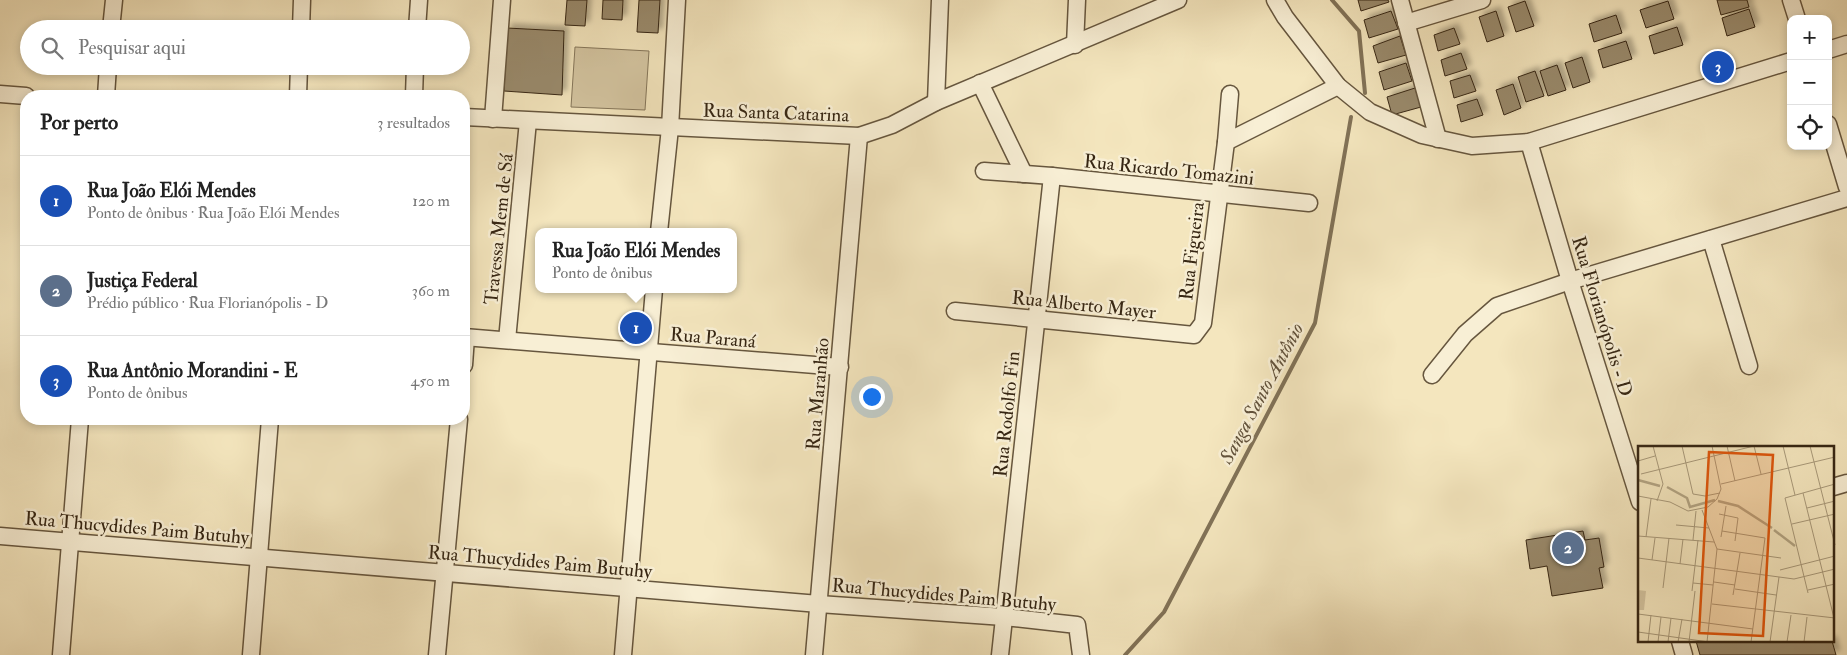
<!DOCTYPE html>
<html lang="pt">
<head>
<meta charset="utf-8">
<style>
	:root { --surface:#fff; --page:#f2f2f2; --text:#222; --muted:#767676; --line:#e0e0e0; --accent:#8f2418 }
	body { margin:0; font-family:"IM FELL Double Pica",serif; background:var(--page); color:var(--text) }
	.controls { position:absolute; right:15px; top:15px; display:grid; overflow:hidden; border-radius:10px; box-shadow:0 2px 8px #0003 }
	.controls button { width:45px; height:45px; display:grid; place-items:center; padding:0; border:0; border-bottom:1px solid var(--line); background:var(--surface); color:var(--text); font:25px sans-serif }
	.you { position:absolute; left:871px; top:396px; width:18px; height:18px; margin:-12px; border:4px solid #fff; border-radius:50%; background:#1a73e8; box-shadow:0 0 0 8px #1a73e833 }
	.badge { display:grid; place-items:center; width:32px; height:32px; border-radius:50%; background:var(--accent); color:#fff; font-size:16px; font-weight:700 }
	.pin { position:absolute; translate:-50% -50%; border:2px solid #fff; box-shadow:0 1px 5px #0006 }
	.popup { position:absolute; left:535px; top:228px; width:202px; height:65px; box-sizing:border-box; display:grid; place-content:center; border-radius:10px; background:var(--surface); filter:drop-shadow(0 1px 4px #0005); font-size:16px; white-space:nowrap; color:var(--muted) }
	.popup b { font-size:19px; color:var(--text) }
	.popup::after { content:''; position:absolute; left:50%; top:100%; margin-left:-10px; border:10px solid transparent; border-top-color:var(--surface) }
	.list { margin:0; padding:0; list-style:none }
	h2 { display:flex; justify-content:space-between; align-items:center; height:65px; margin:0; padding:0 20px; font-size:21px }
	h2 small { font-size:16px; font-weight:400; color:var(--muted) }
	.list li { display:grid; grid-template-columns:32px 1fr auto; gap:15px; align-items:center; box-sizing:border-box; height:90px; padding:0 20px; border-top:1px solid var(--line) }
	.list b { display:block; font-size:19px; white-space:nowrap }
	.list p { margin:0; font-size:16px; white-space:nowrap; color:var(--muted) }
	.list em { font-size:16px; font-style:normal; color:var(--muted) }
	.icon { flex:none; width:28px; height:28px; fill:none; stroke:currentColor; stroke-width:2; stroke-linecap:round; stroke-linejoin:round }
	.map { position:relative; flex:none; width:1847px; height:655px; overflow:hidden }
	.search { position:absolute; background:var(--surface); box-shadow:0 2px 8px #0003; left:20px; top:20px; width:450px; height:55px; display:flex; align-items:center; gap:12px; box-sizing:border-box; padding:0 18px; border-radius:28px; color:var(--muted); font-size:19px }
	.panel { position:absolute; background:var(--surface); box-shadow:0 2px 8px #0003; left:20px; top:90px; width:450px; height:335px; border-radius:20px }
	.map>svg:first-child { display:block }
	.grass { fill:#d4c5a1; stroke:#85765a }
	.lines { fill:none; stroke-linecap:round; stroke-linejoin:round }
	.stream { stroke:#817257; stroke-width:4 }
	.building { fill:#998a6c; stroke:#362613; filter:url(#shadow) }
	.minor-casing { stroke:#66563e; stroke-width:19 }
	.minor { stroke:#f8efd5; stroke-width:16 }
	.labels { text-anchor:middle; stroke-width:5; stroke-linejoin:round; paint-order:stroke }
	.street-label { font-size:19px; fill:#362613; stroke:#f8efd5 }
	.water-label { font-size:20px; font-style:italic; fill:#62523b; stroke:#f8efd5 }
	.inset-river { fill:none; stroke:#b3a584; stroke-width:2.5 }
	.inset-road { fill:none; stroke:#a8997a; stroke-width:1 }
	.view { fill:#df560c; fill-opacity:0.15; stroke:#df560c; stroke-width:2.5 }
	.inset-edge { fill:none; stroke:#362613; stroke-width:2.5 }
</style>
</head>
<body>
<div class="map">
<svg width="1847" height="655" viewBox="0 0 1847 655">
	<defs>
		<filter id="shadow"><feDropShadow dx="4.5" dy="-4.5" stdDeviation="2.5" flood-color="#0004"/></filter>
	</defs>
	<rect width="100%" height="100%" fill="#f4e6be"/>
	<filter id="stains"><feTurbulence type="fractalNoise" baseFrequency=".004" numOctaves="4"/><feColorMatrix values="0 0 0 0 .2 0 0 0 0 .09 0 0 0 0 .02 0 0 0 .5 -.17"/></filter>
	<radialGradient id="worn" r=".72"><stop offset=".6" stop-color="#630" stop-opacity="0"/><stop offset="1" stop-color="#630" stop-opacity=".3"/></radialGradient>
	<path class="grass" d="M575 47 649 51 645 110 571 107Z"/>
	<g class="lines">
		<g class="stream">
			<path d="M1332 0 1359 31 1365 93"/>
			<path d="M1125 655 1164 612 1315 323 1351 117"/>
		</g>
	</g>
	<g class="building">
		<path d="M567 0H587L585 26 565 25Z"/>
		<path d="M603 0H623L622 20 602 19Z"/>
		<path d="M639 0H660L658 33 637 32Z"/>
		<path d="M1358 0H1388L1389 2 1361 11Z"/>
		<path d="M1717 0H1747L1749 7 1721 15Z"/>
		<path d="M1525 1 1534 26 1516 32 1508 7Z"/>
		<path d="M1668 1 1674 19 1646 28 1640 10Z"/>
		<path d="M1749 9 1755 27 1727 36 1722 18Z"/>
		<path d="M1391 11 1398 29 1369 38 1364 20Z"/>
		<path d="M1496 11 1504 36 1487 42 1479 17Z"/>
		<path d="M1616 15 1622 33 1594 42 1589 24Z"/>
		<path d="M1677 27 1683 45 1654 54 1649 36Z"/>
		<path d="M507 28 564 31 562 95 504 91Z"/>
		<path d="M1454 28 1460 44 1438 51 1434 35Z"/>
		<path d="M1400 36 1406 55 1378 63 1373 46Z"/>
		<path d="M1626 41 1632 59 1603 68 1598 50Z"/>
		<path d="M1461 53 1467 69 1445 76 1441 60Z"/>
		<path d="M1582 57 1590 82 1573 88 1565 63Z"/>
		<path d="M1406 63 1412 81 1384 90 1379 72Z"/>
		<path d="M1557 65 1566 90 1548 96 1540 71Z"/>
		<path d="M1535 71 1544 96 1526 102 1518 77Z"/>
		<path d="M1470 75 1476 91 1454 98 1450 81Z"/>
		<path d="M1513 84 1521 108 1504 115 1496 90Z"/>
		<path d="M1415 88 1421 107 1392 115 1387 97Z"/>
		<path d="M1477 99 1483 115 1461 122 1457 105Z"/>
		<path d="M1583 531 1585 540 1599 538 1604 567 1599 568 1603 588 1552 596 1547 566 1530 569 1526 540Z"/>
		<path d="M1696 641H1832L1836 655H1700Z"/>
	</g>
	<g class="lines">
		<g class="minor-casing">
			<g id="minor">
				<path d="M1275 0 1285 17 1338 86 1370 112 1422 135 1472 146 1529 142 1791 61"/>
				<path d="M1400 0 1438 139"/>
				<path d="M1791 0 1797 19"/>
				<path d="M1406 23 1482 0"/>
				<path d="M111 29 114 0"/>
				<path d="M301 29 302 0"/>
				<path d="M417 29 419 0"/>
				<path d="M1075 45 1077 0"/>
				<path d="M1828 50 1847 44"/>
				<path d="M980 83 1024 174"/>
				<path d="M0 94 26 96"/>
				<path d="M106 96 108 66"/>
				<path d="M298 96 299 66"/>
				<path d="M414 96 415 66"/>
				<path d="M936 102 940 0"/>
				<path d="M464 117 859 136 892 125 936 102 1178 0"/>
				<path d="M493 119 502 0"/>
				<path d="M1828 124 1847 187"/>
				<path d="M1226 142 1338 86"/>
				<path d="M1529 142 1570 281 1640 502"/>
				<path d="M984 171 1052 176 1309 203"/>
				<path d="M659 232 670 128 677 0"/>
				<path d="M1711 239 1749 366"/>
				<path d="M955 311 1194 335 1203 323 1226 142 1230 94"/>
				<path d="M464 337 840 367"/>
				<path d="M507 340 528 121"/>
				<path d="M464 365 466 337"/>
				<path d="M1432 375 1465 334 1497 306 1570 281 1847 198"/>
				<path d="M1833 487 1847 483"/>
				<path d="M0 536 819 604 1004 617 1077 625 1081 655"/>
				<path d="M1680 641 1684 655"/>
				<path d="M61 655 80 419"/>
				<path d="M251 655 270 419"/>
				<path d="M437 655 459 419"/>
				<path d="M623 655 654 289"/>
				<path d="M814 655 859 136"/>
				<path d="M1000 655 1052 176"/>
			</g>
		</g>
		<use href="#minor" class="minor"/>
	</g>
	<g class="labels">
		<g class="street-label">
			<text transform="translate(776 112) rotate(2)" y="7">Rua Santa Catarina</text>
			<text transform="translate(1169 169) rotate(6)" y="7">Rua Ricardo Tomazini</text>
			<text transform="translate(498 229) rotate(-84)" y="7">Travessa Mem de Sá</text>
			<text transform="translate(1191 251) rotate(-83)" y="7">Rua Figueira</text>
			<text transform="translate(1084 304) rotate(6)" y="7">Rua Alberto Mayer</text>
			<text transform="translate(1603 316) rotate(73)" y="7">Rua Florianópolis - D</text>
			<text transform="translate(713 337) rotate(5)" y="7">Rua Paraná</text>
			<text transform="translate(817 394) rotate(-85)" y="7">Rua Maranhão</text>
			<text transform="translate(1006 414) rotate(-84)" y="7">Rua Rodolfo Fin</text>
			<text transform="translate(137 527) rotate(5)" y="7">Rua Thucydides Paim Butuhy</text>
			<text transform="translate(540 561) rotate(5)" y="7">Rua Thucydides Paim Butuhy</text>
			<text transform="translate(944 594) rotate(5)" y="7">Rua Thucydides Paim Butuhy</text>
		</g>
		<g class="water-label">
			<text transform="translate(1261 393) rotate(-62)" y="7">Sanga Santo Antônio</text>
		</g>
	</g>
	<g transform="translate(1638 446)">
		<rect width="196" height="196" fill="#f4e6be"/>
		<path d="M0 144 8 145 6 164H0Z" fill="#d4c5a1"/>
		<path class="inset-river" d="M0 34 22 40M29 41 49 52 52 61 77 54M80 55 100 60 134 82M136 84 157 100"/>
		<path class="inset-road" d="M15 0 25 38 19 55M44 0 55 48 67 50 82 47M89 0 97 35M116 0 123 28M145 0 157 49M172 0 197 99M0 15 17 10M3 28 116 0M83 38 197 11M165 47 196 172M0 50 32 56 50 65 70 61 79 53 83 43 74 0M169 62 197 55M64 64 79 103 69 196M81 68 100 72 97 95M154 78 197 68M38 79 71 82M84 85 127 92 113 196M0 90 76 96M8 91 13 53M83 91 88 60M55 94 58 65M79 103 143 112M0 112 156 133 197 123M14 114 17 92M42 118 45 93M142 124 197 110M76 136 97 139M55 137 75 139M25 142 31 92M97 143 138 149M170 144 197 138M54 145 60 94M170 147 147 52 197 38M95 149 102 107M74 158 197 172M0 168 115 183M0 186 71 196M10 196 13 169M20 196 23 171M30 196 33 172M40 196 44 173M51 196 57 145M132 196 141 131M149 196 153 169M166 196 169 171"/>
		<path class="view" d="M71 6 135 9 125 190 61 187Z"/>
		<rect width="196" height="196" class="inset-edge"/>
	</g>
	<rect width="100%" height="100%" filter="url(#stains)"/>
	<rect width="100%" height="100%" fill="url(#worn)"/>
</svg>
<div class="controls">
<button>+</button>
<button>−</button>
<button><svg class="icon" aria-label="locate" viewBox="0 0 24 24"><circle cx="12" cy="12" r="6"/><path d="M12 2v4M12 18v4M2 12h4M18 12h4"/></svg></button>
</div>
<div class="you"></div>
<div class="pin badge" style="left:636px;top:328px;background:#1a4fb4">1</div>
<div class="popup"><b>Rua João Elói Mendes</b>Ponto de ônibus</div>
<div class="pin badge" style="left:1568px;top:548px;background:#5c6f8a">2</div>
<div class="pin badge" style="left:1718px;top:67px;background:#1a4fb4">3</div>
<div class="search"><svg class="icon" aria-label="search" viewBox="0 0 24 24"><circle cx="10" cy="10" r="6"/><path d="M15 15l6 6"/></svg>Pesquisar aqui</div>
<section class="panel">
<h2>Por perto<small>3 resultados</small></h2>
<ul class="list">
<li><span class="badge" style="background:#1a4fb4">1</span><div><b>Rua João Elói Mendes</b><p>Ponto de ônibus · Rua João Elói Mendes</p></div><em>120 m</em></li>
<li><span class="badge" style="background:#5c6f8a">2</span><div><b>Justiça Federal</b><p>Prédio público · Rua Florianópolis - D</p></div><em>360 m</em></li>
<li><span class="badge" style="background:#1a4fb4">3</span><div><b>Rua Antônio Morandini - E</b><p>Ponto de ônibus</p></div><em>450 m</em></li>
</ul>
</section>
</div>
</body>
</html>
